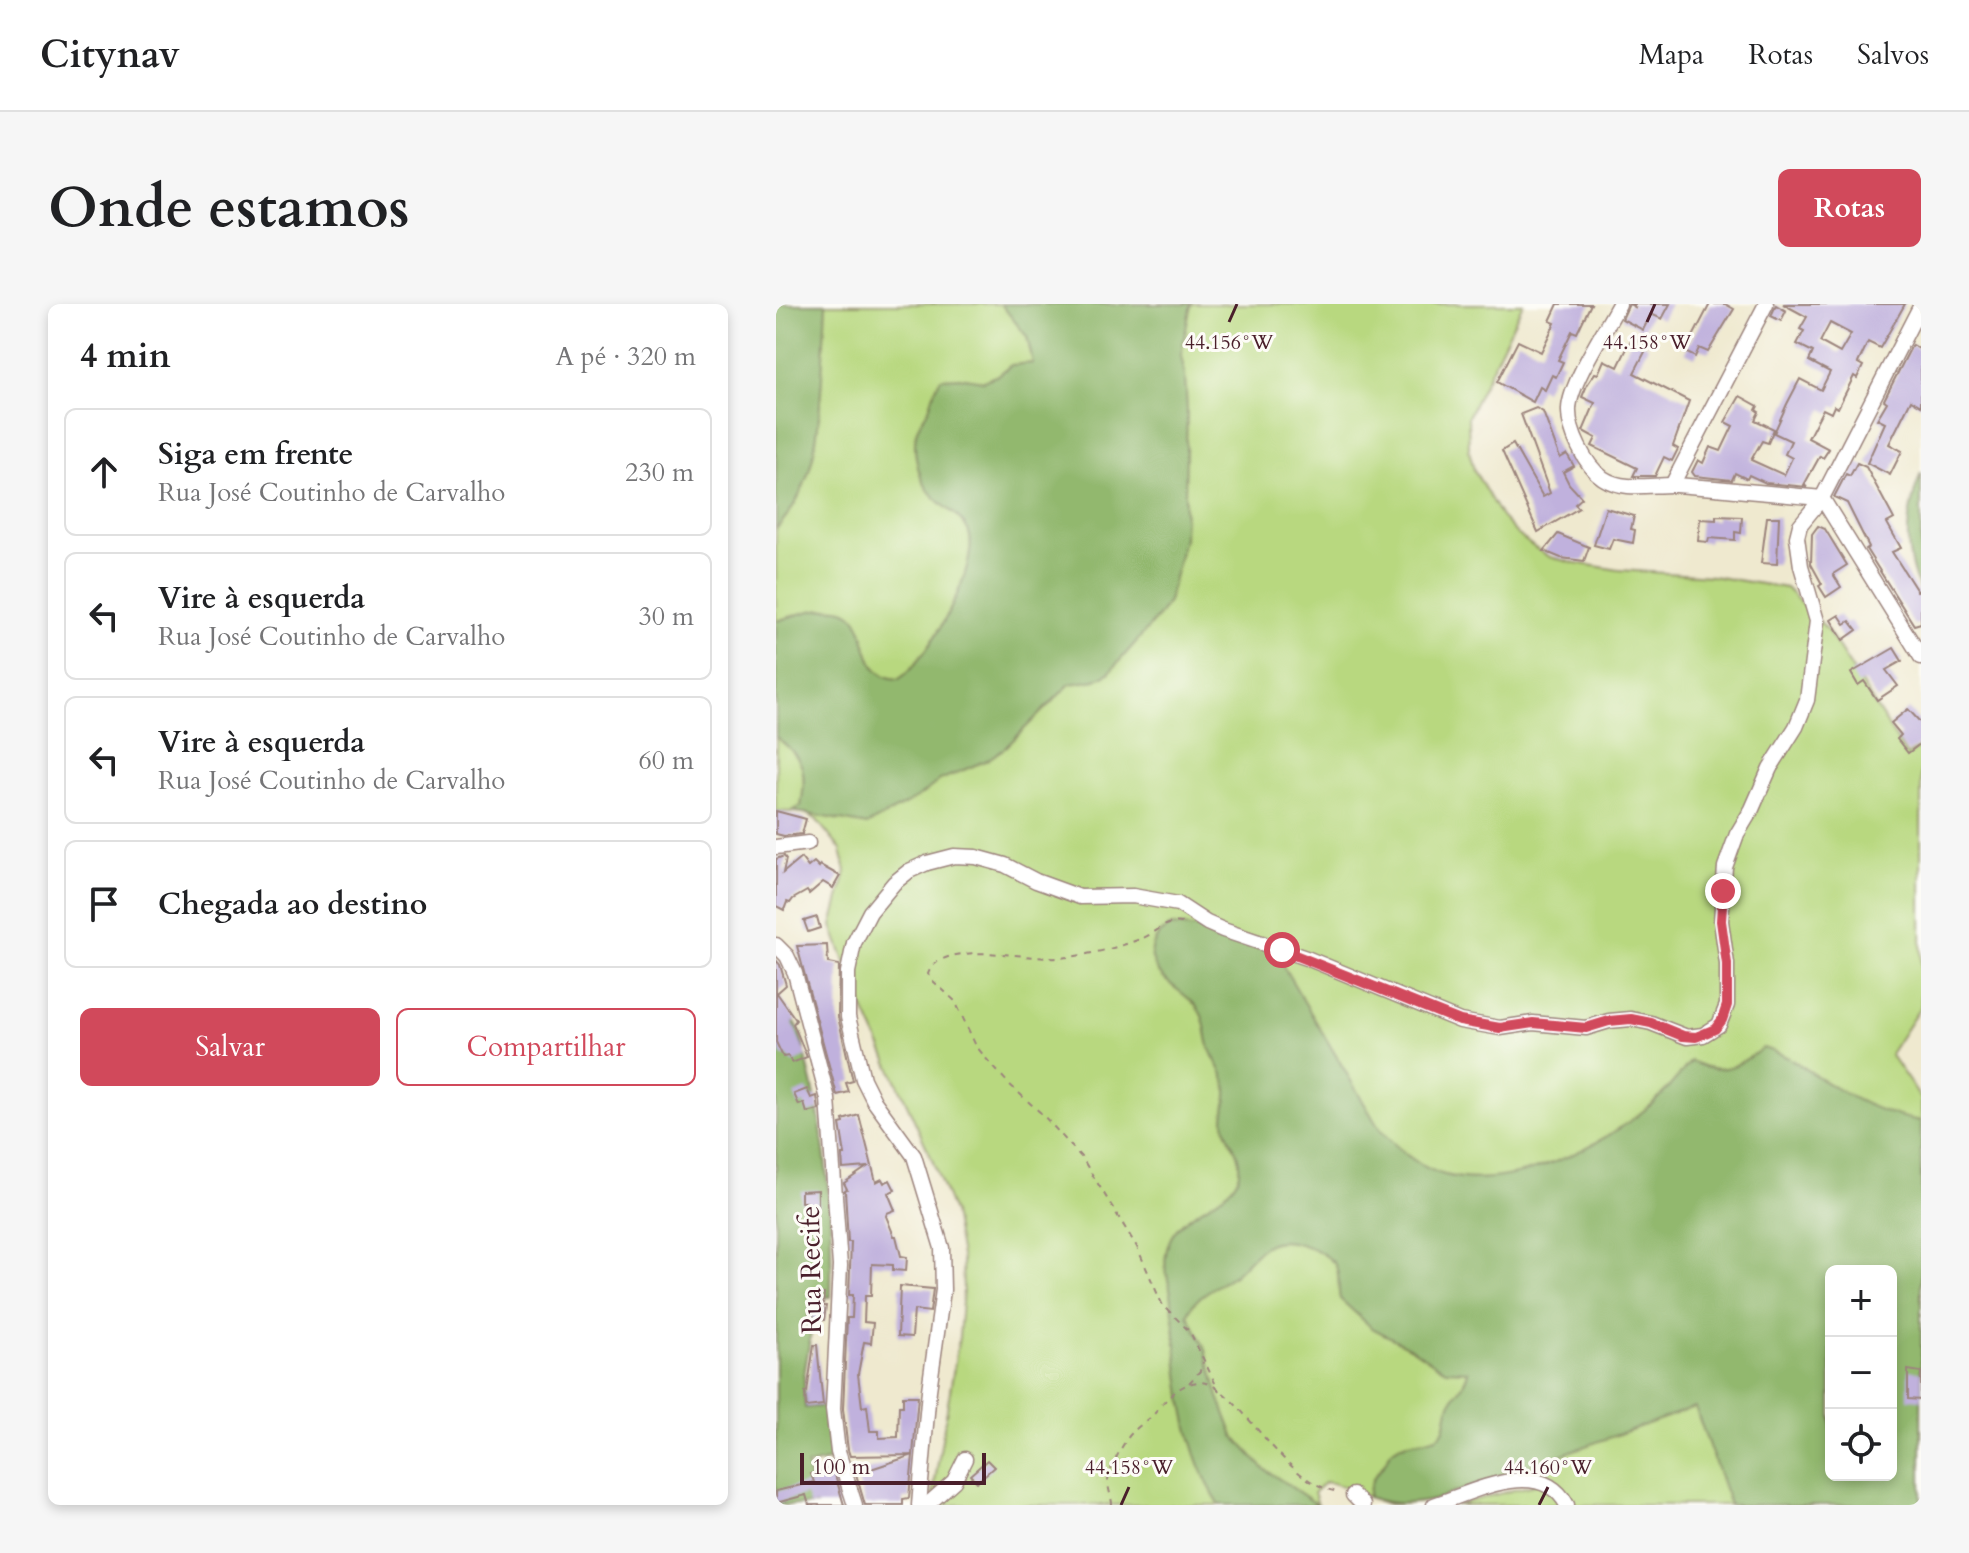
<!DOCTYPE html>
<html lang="pt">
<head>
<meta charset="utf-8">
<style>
	:root { --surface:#fff; --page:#f6f6f6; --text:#202124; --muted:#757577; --line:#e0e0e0; --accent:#d1495b }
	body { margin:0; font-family:Cardo,serif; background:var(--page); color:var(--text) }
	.controls { position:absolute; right:24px; bottom:24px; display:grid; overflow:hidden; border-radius:12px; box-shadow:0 4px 12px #0003 }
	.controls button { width:72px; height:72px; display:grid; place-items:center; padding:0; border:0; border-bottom:2px solid var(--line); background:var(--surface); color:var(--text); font:40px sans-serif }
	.scale { position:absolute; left:24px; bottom:20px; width:186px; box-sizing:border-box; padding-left:8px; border:4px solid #4a1f2b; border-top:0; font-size:22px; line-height:28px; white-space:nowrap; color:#4a1f2b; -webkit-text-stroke:6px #fdfcf7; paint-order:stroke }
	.stop { position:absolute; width:24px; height:24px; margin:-18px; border:6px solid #d1495b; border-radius:50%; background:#fff }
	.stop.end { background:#d1495b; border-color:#fff; box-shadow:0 2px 8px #0008 }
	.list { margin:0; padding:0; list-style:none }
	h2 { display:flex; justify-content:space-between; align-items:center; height:104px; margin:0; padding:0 32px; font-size:34px }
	h2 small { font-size:26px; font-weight:400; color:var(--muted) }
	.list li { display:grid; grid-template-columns:52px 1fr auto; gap:24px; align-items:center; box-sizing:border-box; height:128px; margin:0 16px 16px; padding:0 16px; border:2px solid var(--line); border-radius:12px }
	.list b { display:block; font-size:30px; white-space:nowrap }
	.list p { margin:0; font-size:26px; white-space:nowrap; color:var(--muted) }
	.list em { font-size:26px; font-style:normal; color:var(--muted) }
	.actions { display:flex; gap:16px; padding:24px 32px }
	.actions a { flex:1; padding:18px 0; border:2px solid var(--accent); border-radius:12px; text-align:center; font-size:28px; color:var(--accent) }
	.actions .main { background:var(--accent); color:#fff }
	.icon { flex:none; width:44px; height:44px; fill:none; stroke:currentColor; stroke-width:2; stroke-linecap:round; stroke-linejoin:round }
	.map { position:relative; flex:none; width:1145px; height:1201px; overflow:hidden; border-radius:12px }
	header { display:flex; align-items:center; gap:48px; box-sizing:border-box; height:112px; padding:0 40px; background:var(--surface); border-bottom:2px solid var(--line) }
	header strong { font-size:38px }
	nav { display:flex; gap:44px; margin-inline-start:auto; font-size:28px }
	.intro { display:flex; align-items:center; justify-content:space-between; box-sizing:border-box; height:192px; padding:0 48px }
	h1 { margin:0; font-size:56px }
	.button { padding:20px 36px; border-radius:12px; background:var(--accent); color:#fff; font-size:28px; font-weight:700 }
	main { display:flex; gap:48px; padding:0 48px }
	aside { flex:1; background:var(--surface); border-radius:12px; box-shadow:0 4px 12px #0003 }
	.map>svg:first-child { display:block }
	.green { fill:#b8d87f; stroke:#817c55; stroke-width:2; fill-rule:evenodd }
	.forest { fill:#92b86e; stroke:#6e6c4c; stroke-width:2; fill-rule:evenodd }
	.building { fill:#c0b1dd; fill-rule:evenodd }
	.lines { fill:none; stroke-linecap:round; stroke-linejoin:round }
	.minor-casing { stroke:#9c847d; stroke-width:17 }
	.path { stroke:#9c847d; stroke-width:2; stroke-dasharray:6 6; stroke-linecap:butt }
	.minor { stroke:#fff; stroke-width:14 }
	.route { stroke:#d1495b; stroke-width:10 }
	.ticks { fill:none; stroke:#4a1f2b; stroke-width:3 }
	.labels { text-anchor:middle; stroke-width:6; stroke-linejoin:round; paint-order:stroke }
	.street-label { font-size:28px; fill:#4a1f2b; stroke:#fdfcf7 }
	.ticks-label { font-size:20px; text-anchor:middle; fill:#4a1f2b; stroke:#fdfcf7; stroke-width:6; stroke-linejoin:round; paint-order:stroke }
</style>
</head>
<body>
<header>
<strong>Citynav</strong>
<nav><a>Mapa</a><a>Rotas</a><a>Salvos</a></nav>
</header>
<div class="intro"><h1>Onde estamos</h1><a class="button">Rotas</a></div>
<main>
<aside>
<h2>4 min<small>A pé · 320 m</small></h2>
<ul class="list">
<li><svg class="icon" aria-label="ahead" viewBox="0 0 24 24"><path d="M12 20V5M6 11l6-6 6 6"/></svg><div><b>Siga em frente</b><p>Rua José Coutinho de Carvalho</p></div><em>230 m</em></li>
<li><svg class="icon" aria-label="left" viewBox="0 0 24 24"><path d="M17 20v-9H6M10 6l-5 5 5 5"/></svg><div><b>Vire à esquerda</b><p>Rua José Coutinho de Carvalho</p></div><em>30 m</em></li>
<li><svg class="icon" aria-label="left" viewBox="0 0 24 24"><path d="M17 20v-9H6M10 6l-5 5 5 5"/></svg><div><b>Vire à esquerda</b><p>Rua José Coutinho de Carvalho</p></div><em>60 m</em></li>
<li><svg class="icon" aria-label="arrive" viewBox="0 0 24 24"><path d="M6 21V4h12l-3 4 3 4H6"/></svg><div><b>Chegada ao destino</b></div></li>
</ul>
<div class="actions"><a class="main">Salvar</a><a>Compartilhar</a></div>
</aside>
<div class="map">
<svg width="1145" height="1201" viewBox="0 0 1145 1201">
	<rect width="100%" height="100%" fill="#fdfcf7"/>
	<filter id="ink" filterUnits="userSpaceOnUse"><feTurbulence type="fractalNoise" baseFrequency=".0125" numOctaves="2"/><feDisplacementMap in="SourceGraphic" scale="16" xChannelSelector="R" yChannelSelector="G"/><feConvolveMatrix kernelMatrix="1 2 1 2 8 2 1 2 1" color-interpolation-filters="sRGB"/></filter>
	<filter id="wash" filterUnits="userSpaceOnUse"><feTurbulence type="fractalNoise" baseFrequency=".006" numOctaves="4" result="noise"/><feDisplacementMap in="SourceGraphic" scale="32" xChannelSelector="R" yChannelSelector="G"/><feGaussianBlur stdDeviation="1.8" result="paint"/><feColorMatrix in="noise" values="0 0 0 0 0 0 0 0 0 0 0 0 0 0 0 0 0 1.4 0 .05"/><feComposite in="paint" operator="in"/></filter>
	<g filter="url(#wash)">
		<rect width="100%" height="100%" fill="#efe9cf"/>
		<path class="green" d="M0 0H747L692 113 693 146 698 166 725 213 741 230 759 244 774 253 794 258 843 266 936 272 1010 284 1050 324 1131 452 1145 442V702L1114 750 1145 795V1201H679L757 1181 750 1164C713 1177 650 1201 613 1200 590 1196 572 1180 549 1178L538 1188 542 1201H155L183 1033 187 986 186 957 177 909 155 853 81 690 56 622 70 567 65 546 40 515 29 509 0 507ZM1055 967H1115V1171H1055Z"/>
		<g class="forest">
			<path d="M0 0H50C49 25 47 50 46 74 42 130 40 182 0 225Z"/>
			<path d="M225 0H415L405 51 409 71 411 106 408 235 392 298 382 313 333 369 320 376 294 380 230 443 211 456 164 476 141 494 91 521 16 507 25 502C31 467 29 455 0 433V317C20 312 41 302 62 305 102 309 76 373 123 375 151 358 207 259 192 226 184 210 164 202 153 187 141 171 135 142 142 123 145 116 151 110 154 102 157 92 159 83 165 74L184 73 207 77 222 71 235 61 257 59 251 33Z"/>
			<path d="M1145 169V289C1126 248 1129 210 1145 169Z"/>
			<path d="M397 622 436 626 497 645 604 826C622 845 643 864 669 871 737 888 828 842 878 798 892 786 903 771 915 757 945 773 961 762 987 744 1016 751 1033 769 1058 783 1084 799 1115 812 1145 817V1201H954L919 1103 658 1196C634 1201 615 1201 592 1193 594 1177 598 1172 608 1160 612 1155 613 1148 618 1145 629 1136 648 1139 660 1133 671 1128 669 1115 672 1105 677 1090 690 1082 692 1067L670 1066 660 1061 635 1044 596 1024 564 995C561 984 565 968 558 959 544 944 507 930 489 942 475 951 466 966 452 975 438 984 417 993 412 1011L430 1046 443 1093 458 1132 487 1164 542 1201H444C405 1142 402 1065 396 997 394 974 384 964 393 938 408 898 477 898 461 850 457 839 448 828 448 816 448 806 452 796 451 786 450 769 437 757 433 742 430 732 430 722 426 712 415 687 383 682 376 654 373 640 385 625 397 622ZM1055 967H1115V1171H1055Z"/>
			<path d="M0 703C5 707 11 710 15 714 25 725 27 741 30 754 51 832 57 912 55 993H41L28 1072 29 1104 51 1102 56 1156 31 1162 40 1201H0Z"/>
		</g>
		<g id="blocks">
			<g class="building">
				<path d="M782 0H815L801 29 796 27 782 56 787 58 780 73 776 71 769 86 764 83 757 98 721 78 742 37 765 48 779 19 774 17Z"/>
				<path d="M853 0 860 4 855 0H894L886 15 875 10 867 26 846 15Z"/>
				<path d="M934 0H949L958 5 932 48 923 44 919 53 909 48Z"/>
				<path d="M1007 0H1129L1104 44 1092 38 1082 59 1087 62 1081 74 1078 72 1062 104 1058 102 1055 109 1047 105 1032 134 1053 145 1047 154 1044 152 1028 181 1031 183 990 179 973 171 971 175 959 169 956 176 919 172 916 168 922 156 927 159 934 143 945 147 957 122 949 118 964 92 982 102 980 106 983 108 979 116 998 125 992 139 986 137 975 156 1008 171 1016 154 1009 150 1015 137 998 129 1011 100 1024 75 1045 86 1054 68 1033 57 1037 48 1021 40 1028 27 1024 25 1031 13ZM1054 19 1075 30 1064 49 1044 38Z"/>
				<path d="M1000 1 1010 7 1005 17 995 12Z"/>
				<path d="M856 34 872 42 858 69 913 97 897 142 902 145 896 157 888 153 879 172H857L861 164 816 142 820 134 807 127 819 99 806 93 811 81 819 69 822 70 828 56 842 63Z"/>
				<path d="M1136 41 1145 46V102L1135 96 1113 140 1126 147 1114 171 1091 159 1109 119 1101 115 1111 98 1108 96Z"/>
				<path d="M760 104 767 108 784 154 791 150 798 162 787 168 793 180 806 194 799 200 803 204 762 228 726 147 737 140 767 193 774 189 745 110Z"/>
				<path d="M1081 159 1090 163 1118 215 1111 219 1125 244 1116 248 1141 287 1145 286V319L1138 321 1090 245 1093 243 1071 199 1058 193 1070 170 1074 172Z"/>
				<path d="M830 204 858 212 855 225 859 226 857 239 837 235 833 245 818 241Z"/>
				<path d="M940 212 966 213 965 229 959 228V236L933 234 932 238 922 237 924 215 940 216Z"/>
				<path d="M991 213H1003L1001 260 985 259Z"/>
				<path d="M1042 222 1049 225 1071 261 1057 270 1065 283 1050 293 1043 282 1046 280 1035 260 1036 230Z"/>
				<path d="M782 230 813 243 808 257 785 254 768 247Z"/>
				<path d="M1063 311 1069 320 1074 317 1081 326 1067 336 1055 316Z"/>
				<path d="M1118 344 1126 357 1110 366 1122 382 1101 396 1088 377 1082 381 1075 369Z"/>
				<path d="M1132 405 1145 419V439L1132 449 1121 435 1125 431 1115 419Z"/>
				<path d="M0 507 30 515 26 530 8 532 0 530Z"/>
				<path d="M8 552 10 555 7 569 25 554 32 563 38 558 43 563 44 561 64 572 57 584 47 578 33 590 31 587 17 595 14 599 11 598 8 606 0 602V555Z"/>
				<path d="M41 613 44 624 32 628 28 617Z"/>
				<path d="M51 641 52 659 63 661 62 713 77 777 70 779 73 788 61 791 21 642Z"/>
				<path d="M0 656 4 661 10 681 1 689 20 716 17 720 31 753 16 759 12 752 7 753 0 738Z"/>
				<path d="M31 785 35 794 41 792 43 806 31 809 28 799 23 801 18 790Z"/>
				<path d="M83 811 100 878 106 875 108 879 114 876 119 886 112 889 119 906 111 909 110 912 118 932H120L125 952 131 953 130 967 117 966V961L96 960 95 992H89L88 1018 97 1019 95 1039 88 1038 82 1070 86 1103 91 1102 94 1127H103V1134L122 1133 123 1102H127V1092H142L137 1151 74 1152 72 1146 67 1105 71 1014H76L77 991H73L75 938H72L69 886 71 885 68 879 91 863 67 865 66 851H69L64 820 68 819 67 816Z"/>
				<path d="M42 886V902H29V898H25V887Z"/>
				<path d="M124 982 157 985 154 1008 138 1006 136 1033 122 1032Z"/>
				<path d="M35 989 48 990 47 1002H50L48 1016 36 1017 37 1010H33Z"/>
				<path d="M38 1041H41L47 1101 30 1103 29 1088H31Z"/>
				<path d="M1132 1066 1145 1068V1096L1132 1095Z"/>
				<path d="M137 1151 133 1194 127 1195V1201H89L80 1170Z"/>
				<path d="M211 1156 218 1163 201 1178 194 1171Z"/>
				<path d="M57 1164 68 1201H33L30 1191 0 1199V1187L38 1178 35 1170Z"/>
			</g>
		</g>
	</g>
	<g filter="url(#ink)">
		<use href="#blocks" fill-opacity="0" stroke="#9c847d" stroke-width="2"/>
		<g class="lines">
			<g class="minor-casing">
				<g id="minor">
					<path d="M843 0C830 25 794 79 793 105 792 126 809 162 827 174 848 188 877 180 899 181 948 184 997 190 1046 194"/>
					<path d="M896 181 990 0"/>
					<path d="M1046 194 1145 353"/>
					<path d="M0 543 32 539"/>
					<path d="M0 641 11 652 19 669 52 795 64 962 57 1105 62 1148 79 1201"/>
					<path d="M577 1191 587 1201"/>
					<path d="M143 1201 153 1086 167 986 166 944 138 852 98 797 87 775 72 713V668L78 639 94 608 118 579 133 567 151 559 178 552 200 553 229 561 260 577 304 593 357 592 402 600 431 619 447 626 533 655 684 717 724 724 757 719 810 724 833 717 855 715 875 719 911 733 927 731 943 721 951 701V660L945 617 949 563 961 530 976 505 994 464 1020 423 1031 396 1041 317 1025 262 1021 233 1024 221 1046 194 1145 1"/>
					<path d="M151 1201 178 1177 189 1155"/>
					<path d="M658 1201C698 1188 765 1152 791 1201"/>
				</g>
			</g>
			<g class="path">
				<path d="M406 619C389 616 382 628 367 634 341 644 310 652 282 654 254 656 164 634 152 670L157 677 179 697 200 742 213 758 233 780 267 811 306 854 361 943 386 1000 414 1028 443 1087"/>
				<path d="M413 1079 424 1067 427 1058"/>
				<path d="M336 1201C336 1193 332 1186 332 1177 332 1168 348 1136 356 1129 363 1121 372 1117 379 1109 390 1096 403 1079 423 1078 461 1077 505 1182 564 1188"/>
			</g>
			<use href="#minor" class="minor"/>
		</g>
	</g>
	<g class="lines" filter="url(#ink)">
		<path class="route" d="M506 646 684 717 724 724 757 719 810 724 833 717 855 715 875 719 907 732 920 733 939 725 946 716 951 701V660L945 617 947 587"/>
	</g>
	<path class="ticks" d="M453 18 461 0M871 18 879 0M345 1201 353 1183M763 1201 772 1183"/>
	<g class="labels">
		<g class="street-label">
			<text transform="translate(34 966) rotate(-91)" y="10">Rua Recife</text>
		</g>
	</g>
	<g class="ticks-label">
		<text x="453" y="45">44.156°W</text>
		<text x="871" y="45">44.158°W</text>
		<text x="353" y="1170">44.158°W</text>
		<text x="772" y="1170">44.160°W</text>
	</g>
</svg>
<div class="controls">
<button>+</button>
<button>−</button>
<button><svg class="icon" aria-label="locate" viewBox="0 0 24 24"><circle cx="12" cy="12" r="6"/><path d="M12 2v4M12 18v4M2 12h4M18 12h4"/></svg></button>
</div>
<div class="scale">100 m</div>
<div class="stop" style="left:506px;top:646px"></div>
<div class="stop end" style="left:947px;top:587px"></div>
</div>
</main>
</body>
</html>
